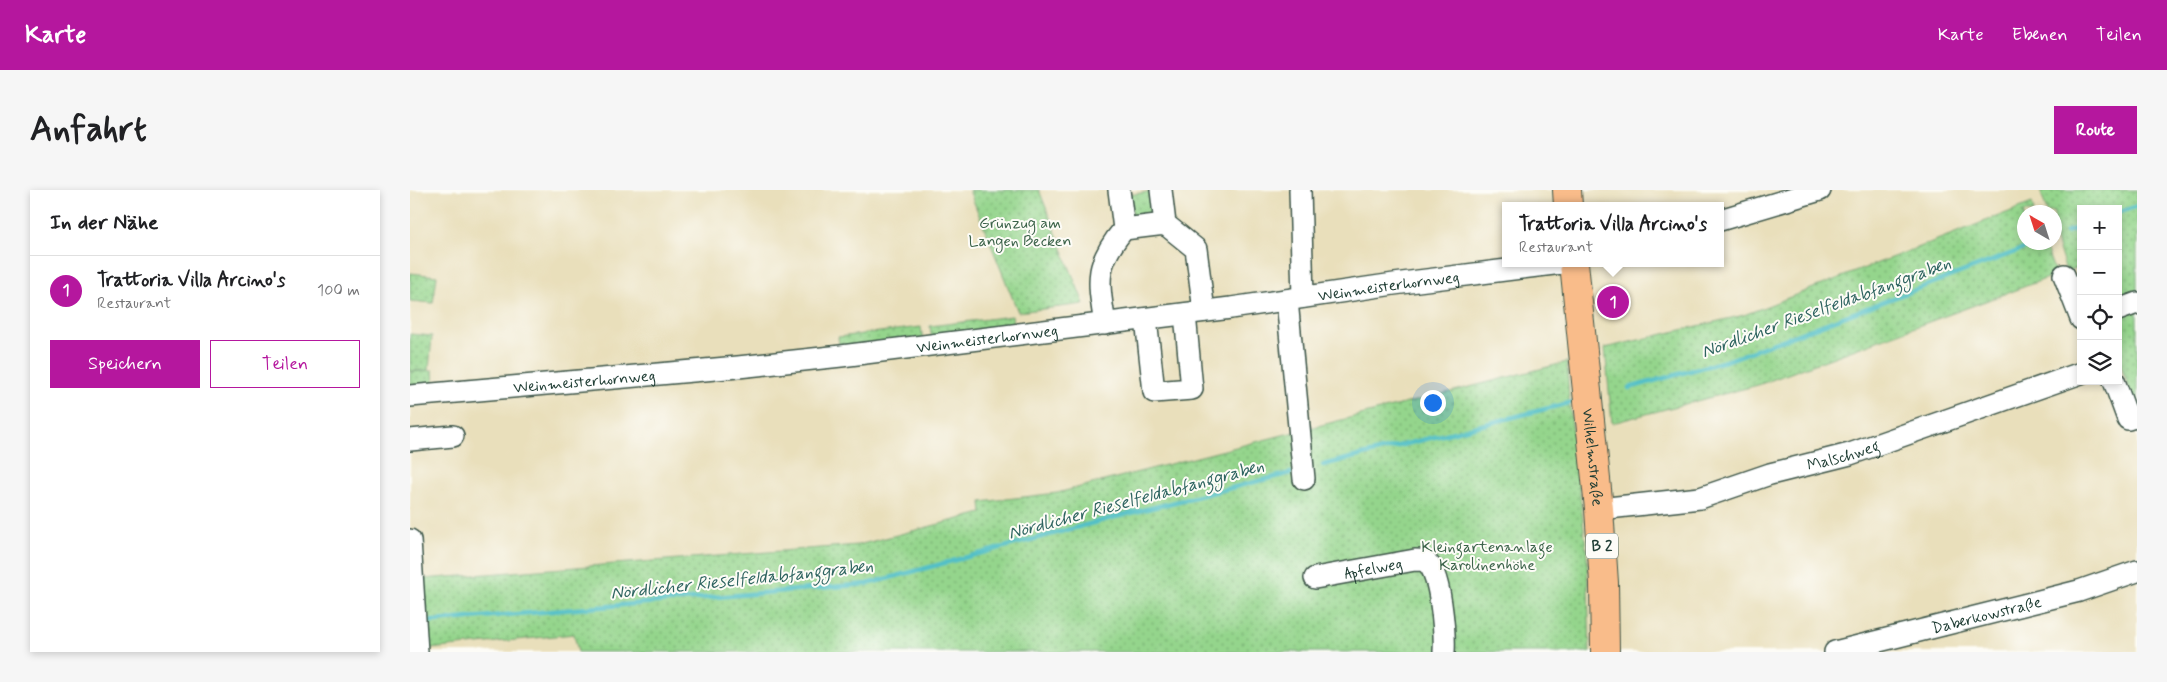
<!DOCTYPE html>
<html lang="de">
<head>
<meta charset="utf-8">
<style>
	:root { --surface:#fff; --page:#f6f6f6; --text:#202124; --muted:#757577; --line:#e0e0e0; --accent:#b5179e }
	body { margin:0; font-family:Mynerve,sans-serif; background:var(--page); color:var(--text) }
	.controls { position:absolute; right:15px; top:15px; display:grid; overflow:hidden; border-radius:0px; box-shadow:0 2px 8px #0003 }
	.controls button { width:45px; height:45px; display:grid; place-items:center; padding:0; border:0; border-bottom:1px solid var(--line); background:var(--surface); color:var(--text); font:25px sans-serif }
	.compass { position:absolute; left:1607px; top:15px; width:45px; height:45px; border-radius:50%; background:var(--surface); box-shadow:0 2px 8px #0003; rotate:321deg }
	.you { position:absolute; left:1022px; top:212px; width:18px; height:18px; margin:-12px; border:4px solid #fff; border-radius:50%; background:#1a73e8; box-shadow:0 0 0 8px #1a73e833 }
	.badge { display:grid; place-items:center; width:32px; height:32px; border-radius:50%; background:var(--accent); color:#fff; font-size:16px; font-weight:700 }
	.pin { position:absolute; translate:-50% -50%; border:2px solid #fff; box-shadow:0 1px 5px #0006 }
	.popup { position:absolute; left:1092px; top:12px; width:222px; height:65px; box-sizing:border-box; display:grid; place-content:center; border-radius:0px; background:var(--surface); filter:drop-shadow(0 1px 4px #0005); font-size:16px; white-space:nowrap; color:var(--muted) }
	.popup b { font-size:19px; color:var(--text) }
	.popup::after { content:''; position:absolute; left:50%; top:100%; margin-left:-10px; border:10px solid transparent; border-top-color:var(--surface) }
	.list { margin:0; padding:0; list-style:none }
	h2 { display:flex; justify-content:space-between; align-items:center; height:65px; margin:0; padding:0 20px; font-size:21px }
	h2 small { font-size:16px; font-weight:400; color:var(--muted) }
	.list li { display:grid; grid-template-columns:32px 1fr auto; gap:15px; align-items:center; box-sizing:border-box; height:70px; padding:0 20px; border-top:1px solid var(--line) }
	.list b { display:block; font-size:19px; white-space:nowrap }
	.list p { margin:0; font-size:16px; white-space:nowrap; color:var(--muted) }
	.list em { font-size:16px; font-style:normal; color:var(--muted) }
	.actions { display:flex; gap:10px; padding:15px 20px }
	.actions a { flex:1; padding:11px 0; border:1px solid var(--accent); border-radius:0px; text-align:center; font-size:18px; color:var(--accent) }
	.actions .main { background:var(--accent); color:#fff }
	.icon { flex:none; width:28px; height:28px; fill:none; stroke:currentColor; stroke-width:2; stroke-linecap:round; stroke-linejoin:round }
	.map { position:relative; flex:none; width:1727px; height:462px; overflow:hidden; border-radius:0px }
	header { display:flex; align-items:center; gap:30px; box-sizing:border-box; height:70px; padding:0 25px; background:var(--accent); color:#fff }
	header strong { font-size:24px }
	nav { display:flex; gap:28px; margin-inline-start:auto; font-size:18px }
	.intro { display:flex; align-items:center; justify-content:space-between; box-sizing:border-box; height:120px; padding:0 30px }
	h1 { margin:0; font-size:35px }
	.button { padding:12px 22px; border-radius:0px; background:var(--accent); color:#fff; font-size:18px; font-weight:700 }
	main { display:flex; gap:30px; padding:0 30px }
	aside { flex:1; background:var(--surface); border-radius:0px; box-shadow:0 2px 8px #0003 }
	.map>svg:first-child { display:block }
	.green { fill:url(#green-dots); stroke:#5a8960 }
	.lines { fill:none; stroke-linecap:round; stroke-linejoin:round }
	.stream { stroke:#52c0c7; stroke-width:4.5 }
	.minor-casing { stroke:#3d5548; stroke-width:24 }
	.major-casing { stroke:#3d5548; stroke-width:30 }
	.minor { stroke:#fff; stroke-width:21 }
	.major { stroke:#f9bc8a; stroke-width:28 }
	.labels { text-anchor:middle; stroke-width:4; stroke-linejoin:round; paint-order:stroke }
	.shield { fill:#fdfcf7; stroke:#62766e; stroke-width:1 }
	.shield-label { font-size:15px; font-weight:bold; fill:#1f3d34 }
	.park-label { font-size:16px; fill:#3c634a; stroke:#fdfcf7 }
	.street-label { font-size:16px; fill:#1f3d34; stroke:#fdfcf7 }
	.water-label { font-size:18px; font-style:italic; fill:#2e6460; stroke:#fdfcf7 }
</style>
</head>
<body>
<header>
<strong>Karte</strong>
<nav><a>Karte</a><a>Ebenen</a><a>Teilen</a></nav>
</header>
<div class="intro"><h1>Anfahrt</h1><a class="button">Route</a></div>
<main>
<aside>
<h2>In der Nähe<small></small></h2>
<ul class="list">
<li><span class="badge">1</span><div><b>Trattoria Villa Arcino's</b><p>Restaurant</p></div><em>100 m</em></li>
</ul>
<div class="actions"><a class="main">Speichern</a><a>Teilen</a></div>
</aside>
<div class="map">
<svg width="1727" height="462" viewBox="0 0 1727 462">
	<defs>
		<pattern id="green-dots" width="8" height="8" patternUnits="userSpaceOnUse" patternTransform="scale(1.25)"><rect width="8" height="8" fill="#94d58c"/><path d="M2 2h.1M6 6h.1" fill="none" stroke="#78ae73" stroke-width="1.8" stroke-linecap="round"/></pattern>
	</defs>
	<rect width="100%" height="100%" fill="#fdfcf7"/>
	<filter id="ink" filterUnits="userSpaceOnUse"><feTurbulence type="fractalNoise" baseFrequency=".02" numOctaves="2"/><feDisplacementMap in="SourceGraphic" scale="10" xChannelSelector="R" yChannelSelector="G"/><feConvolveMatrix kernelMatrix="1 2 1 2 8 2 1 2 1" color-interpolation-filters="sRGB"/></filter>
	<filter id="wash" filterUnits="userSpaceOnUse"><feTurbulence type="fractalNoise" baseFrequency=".0096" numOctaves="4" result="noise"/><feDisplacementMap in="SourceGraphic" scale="20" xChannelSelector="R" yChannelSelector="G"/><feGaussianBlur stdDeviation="1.12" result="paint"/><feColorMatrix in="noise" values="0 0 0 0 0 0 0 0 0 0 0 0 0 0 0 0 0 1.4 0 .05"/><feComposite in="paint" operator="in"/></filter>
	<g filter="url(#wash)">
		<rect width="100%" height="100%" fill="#e9dfbb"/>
		<g class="green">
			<path d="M559 0H629L674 114 608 122Z"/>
			<path d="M1630 0H1727V221L1708 167V19H1671V91L1666 78 1656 81 1645 47 1644 22H1637Z"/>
			<path d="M744 1 747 25 723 28 719 5Z"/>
			<path d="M1622 13 1624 22H1614V52L1634 53 1646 85 1348 195 1202 233 1195 158 1334 125Z"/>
			<path d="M0 83 27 86 23 113 0 111Z"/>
			<path d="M602 126 604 140 522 150 520 136Z"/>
			<path d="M511 137 513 151 430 161 428 147Z"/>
			<path d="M0 144 22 146 19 180 0 181Z"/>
			<path d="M1157 172 1159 209 1177 366 1180 462H168L164 444 0 461V390L448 355 572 323 571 312 647 303Z"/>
			<path d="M23 180 24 194 0 196V182Z"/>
		</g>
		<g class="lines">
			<g class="stream">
				<path d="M1708 23 1727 16"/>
				<path d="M1656 42 1671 37"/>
				<path d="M1219 198 1319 170 1621 56"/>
				<path d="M913 275 1163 212"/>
				<path d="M13 432 457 394 713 325 881 283"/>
			</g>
		</g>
	</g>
	<g filter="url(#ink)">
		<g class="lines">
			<g class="minor-casing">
				<g id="minor">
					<path d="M709 0 714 39"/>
					<path d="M751 0 755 34"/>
					<path d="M890 0 893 107"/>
					<path d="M1310 30 1410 0"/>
					<path d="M1654 85 1671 129"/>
					<path d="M877 110 894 289"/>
					<path d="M1708 120 1727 113"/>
					<path d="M736 129 744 202 782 199 775 124"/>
					<path d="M695 134C688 90 684 75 714 39L755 34 786 59 794 121"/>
					<path d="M1704 191 1718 229 1727 226"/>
					<path id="s1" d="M0 206 328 177 431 166 821 118 984 94 1152 73"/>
					<path d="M0 250 43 246"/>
					<path id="s2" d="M1189 319 1290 308 1360 284 1440 264 1671 183"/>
					<path d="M0 350 7 462"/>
					<path id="s3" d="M905 388 1005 370C1008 370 1014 370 1016 372 1031 380 1035 446 1034 462"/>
					<path id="s4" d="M1425 462 1669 401 1727 381"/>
				</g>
			</g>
			<g class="major-casing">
				<g id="major">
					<path d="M1157 0 1158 16"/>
					<path id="s5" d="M1164 73 1189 319 1194 393 1195 462"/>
				</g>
			</g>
			<use href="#minor" class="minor"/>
			<use href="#major" class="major"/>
		</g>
	</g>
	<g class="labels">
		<rect class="shield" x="1176" y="343.5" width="32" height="25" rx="4"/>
		<g class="shield-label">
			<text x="1192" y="361">B 2</text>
		</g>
		<g class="park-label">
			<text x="610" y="38">Grünzug am<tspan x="610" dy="18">Langen Becken</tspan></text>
			<text x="1077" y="362">Kleingartenanlage<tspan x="1077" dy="18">Karolinenhöhe</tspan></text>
		</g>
		<g class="street-label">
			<text dy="6" stroke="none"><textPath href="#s1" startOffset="985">Weinmeisterhornweg</textPath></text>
			<text dy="6" stroke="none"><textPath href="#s1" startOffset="580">Weinmeisterhornweg</textPath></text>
			<text dy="6" stroke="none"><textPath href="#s1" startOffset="175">Weinmeisterhornweg</textPath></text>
			<text dy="6" stroke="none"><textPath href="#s2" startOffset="251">Malschweg</textPath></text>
			<text dy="6" stroke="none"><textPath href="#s5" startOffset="195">Wilhelmstraße</textPath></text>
			<text dy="6" stroke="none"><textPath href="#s3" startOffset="59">Apfelweg</textPath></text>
			<text dy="6" stroke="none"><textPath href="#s4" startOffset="156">Daberkowstraße</textPath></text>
		</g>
		<g class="water-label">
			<text transform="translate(1416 117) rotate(-20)" y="6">Nördlicher Rieselfeldabfanggraben</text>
			<text transform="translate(726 309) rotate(-15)" y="6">Nördlicher Rieselfeldabfanggraben</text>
			<text transform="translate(332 389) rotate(-6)" y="6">Nördlicher Rieselfeldabfanggraben</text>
		</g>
	</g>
</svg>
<div class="controls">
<button>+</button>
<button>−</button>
<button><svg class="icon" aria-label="locate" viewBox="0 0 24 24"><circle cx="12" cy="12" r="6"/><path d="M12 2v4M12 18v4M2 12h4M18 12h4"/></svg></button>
<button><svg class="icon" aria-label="layers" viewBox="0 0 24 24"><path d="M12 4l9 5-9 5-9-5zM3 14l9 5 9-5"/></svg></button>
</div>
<svg class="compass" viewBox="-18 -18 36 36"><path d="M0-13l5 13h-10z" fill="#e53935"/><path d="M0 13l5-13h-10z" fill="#757577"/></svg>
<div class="you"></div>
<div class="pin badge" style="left:1203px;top:112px">1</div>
<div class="popup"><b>Trattoria Villa Arcino's</b>Restaurant</div>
</div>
</main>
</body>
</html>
